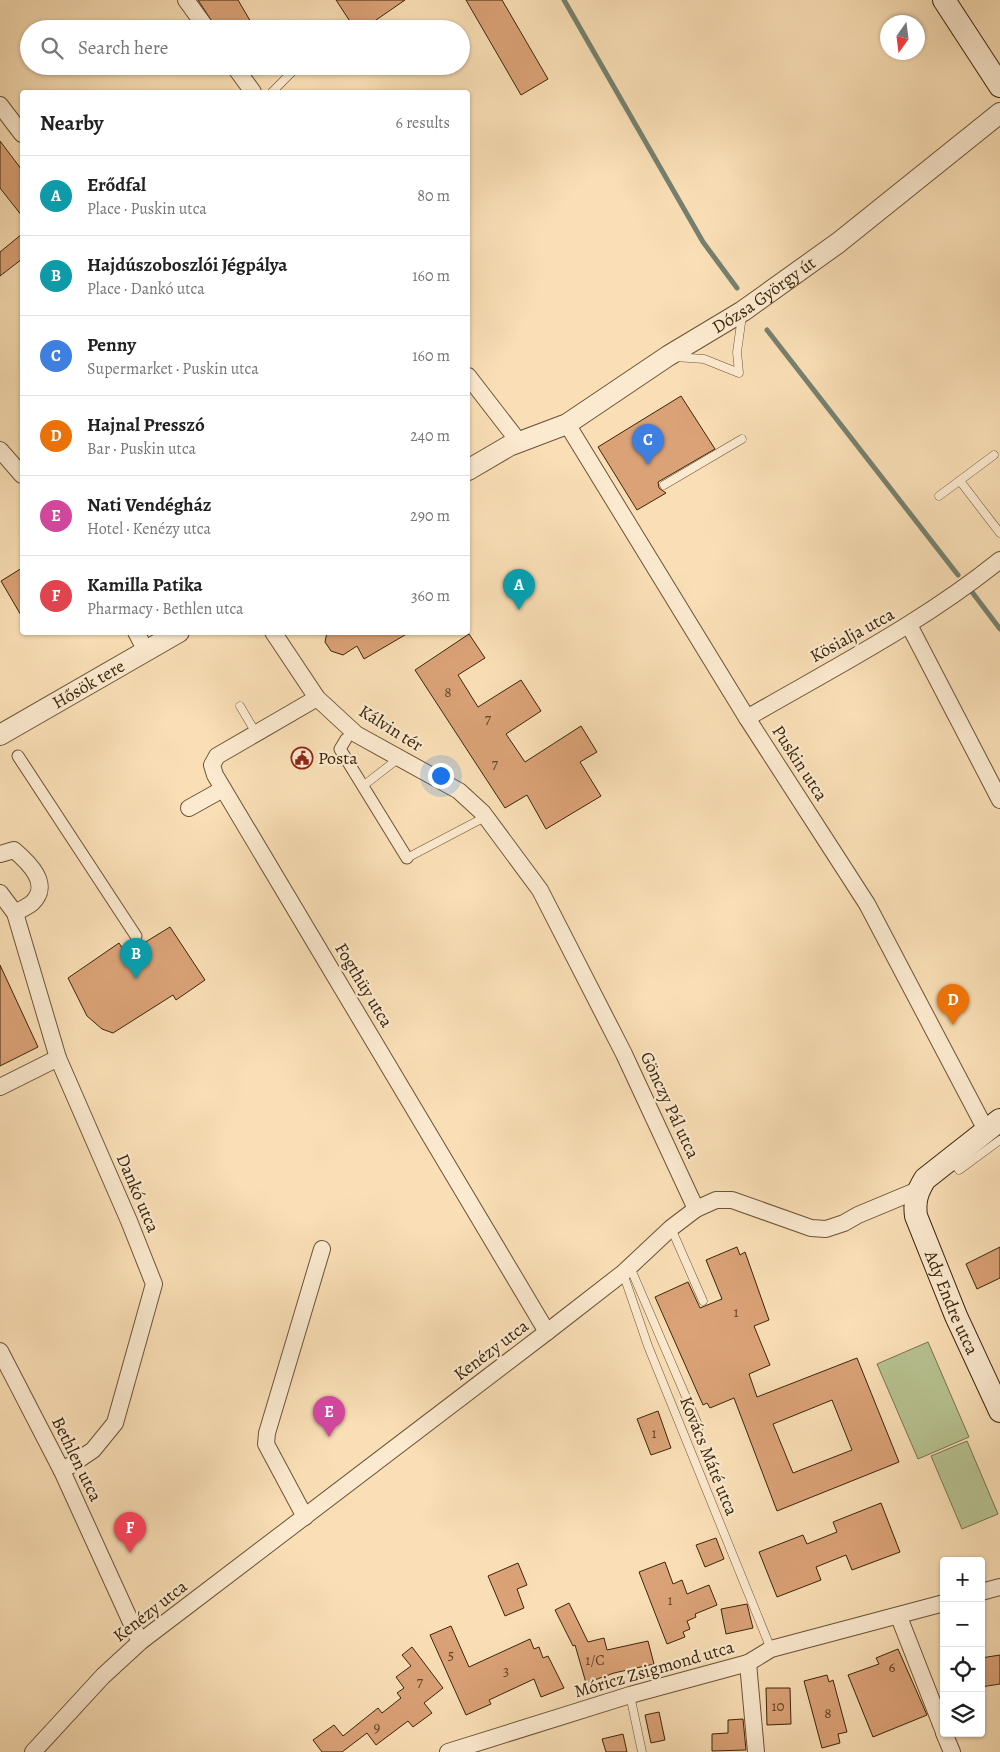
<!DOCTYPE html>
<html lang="en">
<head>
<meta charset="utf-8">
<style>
	:root { --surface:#fff; --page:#f2f2f2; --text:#222; --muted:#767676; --line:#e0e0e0; --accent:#ea580c }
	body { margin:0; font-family:Alegreya,serif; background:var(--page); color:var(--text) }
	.controls { position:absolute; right:15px; bottom:15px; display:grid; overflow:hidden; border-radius:5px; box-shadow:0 1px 4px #0004 }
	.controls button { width:45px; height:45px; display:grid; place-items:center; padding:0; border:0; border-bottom:1px solid var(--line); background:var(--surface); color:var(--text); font:25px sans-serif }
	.compass { position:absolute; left:880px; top:15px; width:45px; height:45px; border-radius:50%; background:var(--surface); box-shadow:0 1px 4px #0004; rotate:194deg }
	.you { position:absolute; left:440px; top:775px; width:18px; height:18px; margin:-12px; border:4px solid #fff; border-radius:50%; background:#1a73e8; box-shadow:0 0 0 8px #1a73e833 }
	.badge { display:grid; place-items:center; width:32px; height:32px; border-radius:50%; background:var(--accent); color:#fff; font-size:16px; font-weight:700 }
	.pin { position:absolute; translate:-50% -41px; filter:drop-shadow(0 1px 2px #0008) }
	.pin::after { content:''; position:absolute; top:26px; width:18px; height:15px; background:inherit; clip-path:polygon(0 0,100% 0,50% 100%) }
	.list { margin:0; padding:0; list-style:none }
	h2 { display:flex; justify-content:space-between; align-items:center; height:65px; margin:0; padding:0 20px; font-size:21px }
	h2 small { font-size:16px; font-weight:400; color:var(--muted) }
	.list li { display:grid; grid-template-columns:32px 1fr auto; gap:15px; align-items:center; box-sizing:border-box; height:80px; padding:0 20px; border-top:1px solid var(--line) }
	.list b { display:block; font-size:19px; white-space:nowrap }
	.list p { margin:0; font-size:16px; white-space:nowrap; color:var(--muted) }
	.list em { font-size:16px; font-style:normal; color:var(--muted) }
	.icon { flex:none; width:28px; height:28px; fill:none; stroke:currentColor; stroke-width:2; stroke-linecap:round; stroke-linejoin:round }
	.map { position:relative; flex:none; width:1000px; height:1752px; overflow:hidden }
	.search { position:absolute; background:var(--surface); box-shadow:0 1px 4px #0004; left:20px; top:20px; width:450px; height:55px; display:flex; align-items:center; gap:12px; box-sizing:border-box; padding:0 18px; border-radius:28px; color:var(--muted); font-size:19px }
	.panel { position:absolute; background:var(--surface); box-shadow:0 1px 4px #0004; left:20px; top:90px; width:450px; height:545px; border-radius:5px }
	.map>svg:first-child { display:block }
	.green { fill:#b8c392; stroke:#79744e }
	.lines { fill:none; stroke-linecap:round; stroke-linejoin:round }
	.stream { stroke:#76806f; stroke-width:5 }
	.building { fill:#dba277; stroke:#3a260b; fill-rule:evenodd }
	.service-casing { stroke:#6a5436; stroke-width:9 }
	.pedestrian-casing { stroke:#6a5436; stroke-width:13 }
	.minor-casing { stroke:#6a5436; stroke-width:18 }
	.tertiary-casing { stroke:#6a5436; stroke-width:22 }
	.secondary-casing { stroke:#3a260b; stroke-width:24 }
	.service { stroke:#fcead0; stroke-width:8 }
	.pedestrian { stroke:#fcead0; stroke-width:11 }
	.minor { stroke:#fcead0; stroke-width:16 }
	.tertiary { stroke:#fcead0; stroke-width:20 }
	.secondary { stroke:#fcead0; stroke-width:22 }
	.labels { text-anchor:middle; stroke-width:4.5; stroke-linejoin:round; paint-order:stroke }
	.number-label { font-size:15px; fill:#624526 }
	.street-label { font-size:18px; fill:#3a260b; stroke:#fcead0 }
	.poi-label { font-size:18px; fill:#3a260b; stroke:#fcead0; text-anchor:start }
</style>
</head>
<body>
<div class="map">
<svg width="1000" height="1752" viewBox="0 0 1000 1752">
	<rect width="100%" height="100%" fill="#fadfb6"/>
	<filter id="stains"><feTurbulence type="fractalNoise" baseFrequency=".004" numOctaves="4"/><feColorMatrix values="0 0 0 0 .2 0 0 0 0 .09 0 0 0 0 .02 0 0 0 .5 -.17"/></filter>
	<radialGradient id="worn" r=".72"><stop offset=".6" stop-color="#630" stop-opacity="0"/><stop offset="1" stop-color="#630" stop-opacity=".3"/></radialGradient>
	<g class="green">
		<path d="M928 1342 969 1437 918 1459 877 1364Z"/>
		<path d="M967 1441 998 1514 962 1529 931 1456Z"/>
	</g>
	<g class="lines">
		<g class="stream">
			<path d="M564 0 703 242 737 288"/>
			<path d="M767 330 958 575"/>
			<path d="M972 592 1000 629"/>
		</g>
	</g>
	<g class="building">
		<path d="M198 0H238L255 29H217Z"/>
		<path d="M336 0H405L363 29H355Z"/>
		<path d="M466 0H502L548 79 521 95Z"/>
		<path d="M0 141 22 170V216L0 188Z"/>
		<path d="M22 234V259L0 276V252Z"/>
		<path d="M681 396 715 449 658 482 659 488 666 493 637 510 598 447Z"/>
		<path d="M22 568V617L1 581Z"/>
		<path d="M327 632H410L364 659 357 646 343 655 331 651 325 642Z"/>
		<path d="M469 634 485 658 458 675 478 707 521 680 541 711 506 734 525 762 581 726 597 752 580 762 601 796 546 829 527 795 505 808 415 670Z"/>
		<path d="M170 927 205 980 176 1000 173 995 113 1033 102 1029 87 1016 68 978 119 943 126 954Z"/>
		<path d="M0 965 38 1047 0 1066Z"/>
		<path d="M737 1247 740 1255 745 1252 769 1320 754 1326 770 1365 749 1374 757 1397 857 1358 899 1462 777 1511 734 1398 710 1408 707 1403 703 1405 655 1297 688 1282 700 1308 722 1299 706 1260ZM832 1400 852 1450 793 1473 773 1424Z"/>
		<path d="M1000 1247V1278L977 1289 966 1264Z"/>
		<path d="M658 1411 671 1448 651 1455 637 1419Z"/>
		<path d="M881 1503 900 1552 852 1570 846 1555 816 1567 821 1580 777 1597 759 1552 803 1535 807 1544 837 1532 833 1522Z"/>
		<path d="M716 1538 724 1559 705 1567 696 1545Z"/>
		<path d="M665 1562 673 1584 682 1580 687 1594 709 1585 717 1605 695 1614 696 1617 687 1621 690 1629 683 1632 685 1637 667 1644 639 1572Z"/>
		<path d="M518 1563 527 1585 517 1589 524 1608 505 1616 488 1576Z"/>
		<path d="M569 1603 588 1642 604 1638 607 1650 648 1641 654 1664 614 1673 586 1683 575 1645 573 1646 555 1610Z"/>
		<path d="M747 1604 753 1628 726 1634 721 1609Z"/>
		<path d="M451 1626 469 1667 530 1639 534 1649 539 1647 543 1658 548 1656 564 1688 541 1697 534 1679 489 1700 491 1704 466 1715 430 1635Z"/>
		<path d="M412 1647 443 1688 424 1703 432 1713 413 1727 408 1721 376 1745 367 1733 342 1752H322L313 1740 334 1725 343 1736 378 1708 382 1713 401 1698 397 1693 404 1688 396 1677 411 1666 402 1655Z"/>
		<path d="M898 1649 927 1715 873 1737 848 1675 879 1664 876 1658Z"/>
		<path d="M1000 1655V1684L981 1687V1658Z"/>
		<path d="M827 1675 829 1682 833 1680 847 1732 838 1734 840 1743 822 1748 804 1681Z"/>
		<path d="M766 1688H790L791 1724 767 1725Z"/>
		<path d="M659 1712 665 1740 651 1743 645 1715Z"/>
		<path d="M743 1719 746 1750 712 1751V1734L728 1733V1720Z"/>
		<path d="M623 1734 627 1752H606L602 1739Z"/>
	</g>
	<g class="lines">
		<g class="service-casing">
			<g id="service">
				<path d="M272 92 298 66"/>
				<path d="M675 357 704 359 739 373 737 352 742 316"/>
				<path d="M960 481 1000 533"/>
				<path d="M664 485 742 439"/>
				<path d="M939 496 994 455"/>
				<path d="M240 706 256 733"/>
				<path d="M363 786 399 758"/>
				<path d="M407 858 485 817"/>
				<path d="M952 1159 959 1170 1000 1140"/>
				<path d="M671 1228 703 1301"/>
				<path d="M630 1267 699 1427"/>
				<path d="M623 1273 648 1346 771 1649"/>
				<path d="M630 1695 642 1752"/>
			</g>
		</g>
		<g class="pedestrian-casing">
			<g id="pedestrian">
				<path d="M346 739 340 749 407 858"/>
				<path d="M18 756 136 936"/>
			</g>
		</g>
		<g class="minor-casing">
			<g id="minor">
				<path d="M186 0 207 29"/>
				<path d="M234 66 253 92"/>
				<path d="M0 105 22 134"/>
				<path d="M468 376 519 442"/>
				<path d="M567 424 747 718 867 904 986 1130"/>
				<path d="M0 450 22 475"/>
				<path d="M909 625 1000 800"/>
				<path d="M136 632 146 651"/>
				<path d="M273 632 317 698 356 734 459 791 483 813 540 890 624 1054 696 1209"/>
				<path d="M317 698 217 756 212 765 215 775 547 1332"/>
				<path d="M747 718C833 668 922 623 1000 560"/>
				<path d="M189 808 223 789"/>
				<path d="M0 854 14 850C28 862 52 884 32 903 27 907 20 910 15 913"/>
				<path d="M0 893 15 913 58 1058 129 1221 154 1284 115 1423 93 1450 62 1471"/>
				<path d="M0 1087 58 1058"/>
				<path d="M0 1351 62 1471 140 1642"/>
				<path d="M305 1517 266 1444 267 1433 322 1249"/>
				<path d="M981 1592 1000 1587"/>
				<path d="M899 1617 944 1732"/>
				<path d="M748 1663 756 1752"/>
				<path d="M944 1733 952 1752"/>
				<path d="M33 1752 103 1676 140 1642 547 1332 623 1273 671 1228 696 1209 716 1200H732L811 1228 826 1229 844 1223 858 1215 918 1190"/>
				<path d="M448 1752 630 1695 748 1663 771 1649 944 1603"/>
			</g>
		</g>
		<g class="tertiary-casing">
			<g id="tertiary">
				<path id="s1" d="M468 470 509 446 567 424 668 356 743 311 838 243 1000 113"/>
				<path id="s2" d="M0 735 179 632"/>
			</g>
		</g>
		<g class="secondary-casing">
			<g id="secondary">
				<path d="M944 0 1000 86"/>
				<path id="s3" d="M1000 1120 925 1179C917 1192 914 1201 916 1216L956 1316 1000 1411"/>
			</g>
		</g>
		<use href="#service" class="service"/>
		<use href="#pedestrian" class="pedestrian"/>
		<use href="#minor" class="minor"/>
		<use href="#tertiary" class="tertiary"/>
		<use href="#secondary" class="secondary"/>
	</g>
	<defs>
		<g id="civic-ring" transform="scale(1.125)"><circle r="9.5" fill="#fcead0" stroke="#8f2418" stroke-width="1.5"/><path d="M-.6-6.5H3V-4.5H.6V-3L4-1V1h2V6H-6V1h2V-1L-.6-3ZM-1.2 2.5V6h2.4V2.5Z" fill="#8f2418"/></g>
	</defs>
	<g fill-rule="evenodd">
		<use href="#civic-ring" x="302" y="758"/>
	</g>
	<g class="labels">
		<g class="number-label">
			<text x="448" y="697">8</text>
			<text x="488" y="724">7</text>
			<text x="495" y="769">7</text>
			<text x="736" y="1317">1</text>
			<text x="654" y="1438">1</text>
			<text x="670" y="1605">1</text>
			<text x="451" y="1660">5</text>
			<text x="595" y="1665">1/C</text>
			<text x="892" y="1672">6</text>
			<text x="506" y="1676">3</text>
			<text x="420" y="1687">7</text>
			<text x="778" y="1711">10</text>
			<text x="828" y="1718">8</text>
			<text x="377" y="1732">9</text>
		</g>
		<g class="street-label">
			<text dy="6" stroke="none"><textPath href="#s1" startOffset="345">Dózsa György út</textPath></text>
			<text transform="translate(852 635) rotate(-29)" y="6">Kösialja utca</text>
			<text dy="6" stroke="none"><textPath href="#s2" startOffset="102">Hősök tere</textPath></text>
			<text transform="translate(391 728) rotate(32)" y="6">Kálvin tér</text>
			<text transform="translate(800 763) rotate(57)" y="6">Puskin utca</text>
			<text transform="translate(364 985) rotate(59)" y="6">Fogthüy utca</text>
			<text transform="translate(670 1105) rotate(65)" y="6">Gönczy Pál utca</text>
			<text transform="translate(138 1193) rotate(67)" y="6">Dankó utca</text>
			<text dy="6" stroke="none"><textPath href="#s3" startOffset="228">Ady Endre utca</textPath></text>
			<text transform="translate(491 1350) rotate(-37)" y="6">Kenézy utca</text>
			<text transform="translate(709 1456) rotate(68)" y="6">Kovács Máté utca</text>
			<text transform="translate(77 1459) rotate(64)" y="6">Bethlen utca</text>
			<text transform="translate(150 1611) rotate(-38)" y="6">Kenézy utca</text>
			<text transform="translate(654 1669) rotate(-16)" y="6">Móricz Zsigmond utca</text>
		</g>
		<g class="poi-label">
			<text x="318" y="764">Posta</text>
		</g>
	</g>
	<rect width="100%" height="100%" filter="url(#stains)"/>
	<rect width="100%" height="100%" fill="url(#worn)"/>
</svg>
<div class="controls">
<button>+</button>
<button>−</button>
<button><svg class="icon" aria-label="locate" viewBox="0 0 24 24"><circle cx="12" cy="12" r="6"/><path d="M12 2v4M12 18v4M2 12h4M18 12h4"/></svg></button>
<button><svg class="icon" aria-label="layers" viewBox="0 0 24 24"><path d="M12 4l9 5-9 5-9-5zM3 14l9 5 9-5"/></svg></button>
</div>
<svg class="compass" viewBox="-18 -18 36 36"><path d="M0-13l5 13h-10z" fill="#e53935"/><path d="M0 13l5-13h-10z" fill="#767676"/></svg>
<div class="you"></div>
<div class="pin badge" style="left:519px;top:610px;background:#0f9aa8">A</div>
<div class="pin badge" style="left:136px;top:979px;background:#0f9aa8">B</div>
<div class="pin badge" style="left:648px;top:465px;background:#3f7fe0">C</div>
<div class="pin badge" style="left:953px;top:1025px;background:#e8710a">D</div>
<div class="pin badge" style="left:329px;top:1437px;background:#d1479c">E</div>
<div class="pin badge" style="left:130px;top:1553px;background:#e0444e">F</div>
<div class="search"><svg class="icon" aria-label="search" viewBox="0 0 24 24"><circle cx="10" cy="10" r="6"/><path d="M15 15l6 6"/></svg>Search here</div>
<section class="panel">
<h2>Nearby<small>6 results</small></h2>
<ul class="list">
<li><span class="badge" style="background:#0f9aa8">A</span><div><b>Erődfal</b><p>Place · Puskin utca</p></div><em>80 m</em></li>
<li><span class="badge" style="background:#0f9aa8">B</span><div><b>Hajdúszoboszlói Jégpálya</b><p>Place · Dankó utca</p></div><em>160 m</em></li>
<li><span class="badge" style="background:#3f7fe0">C</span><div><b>Penny</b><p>Supermarket · Puskin utca</p></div><em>160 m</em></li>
<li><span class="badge" style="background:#e8710a">D</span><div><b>Hajnal Presszó</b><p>Bar · Puskin utca</p></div><em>240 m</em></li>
<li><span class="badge" style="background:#d1479c">E</span><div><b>Nati Vendégház</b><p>Hotel · Kenézy utca</p></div><em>290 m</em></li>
<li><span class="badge" style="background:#e0444e">F</span><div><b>Kamilla Patika</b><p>Pharmacy · Bethlen utca</p></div><em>360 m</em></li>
</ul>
</section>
</div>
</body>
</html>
